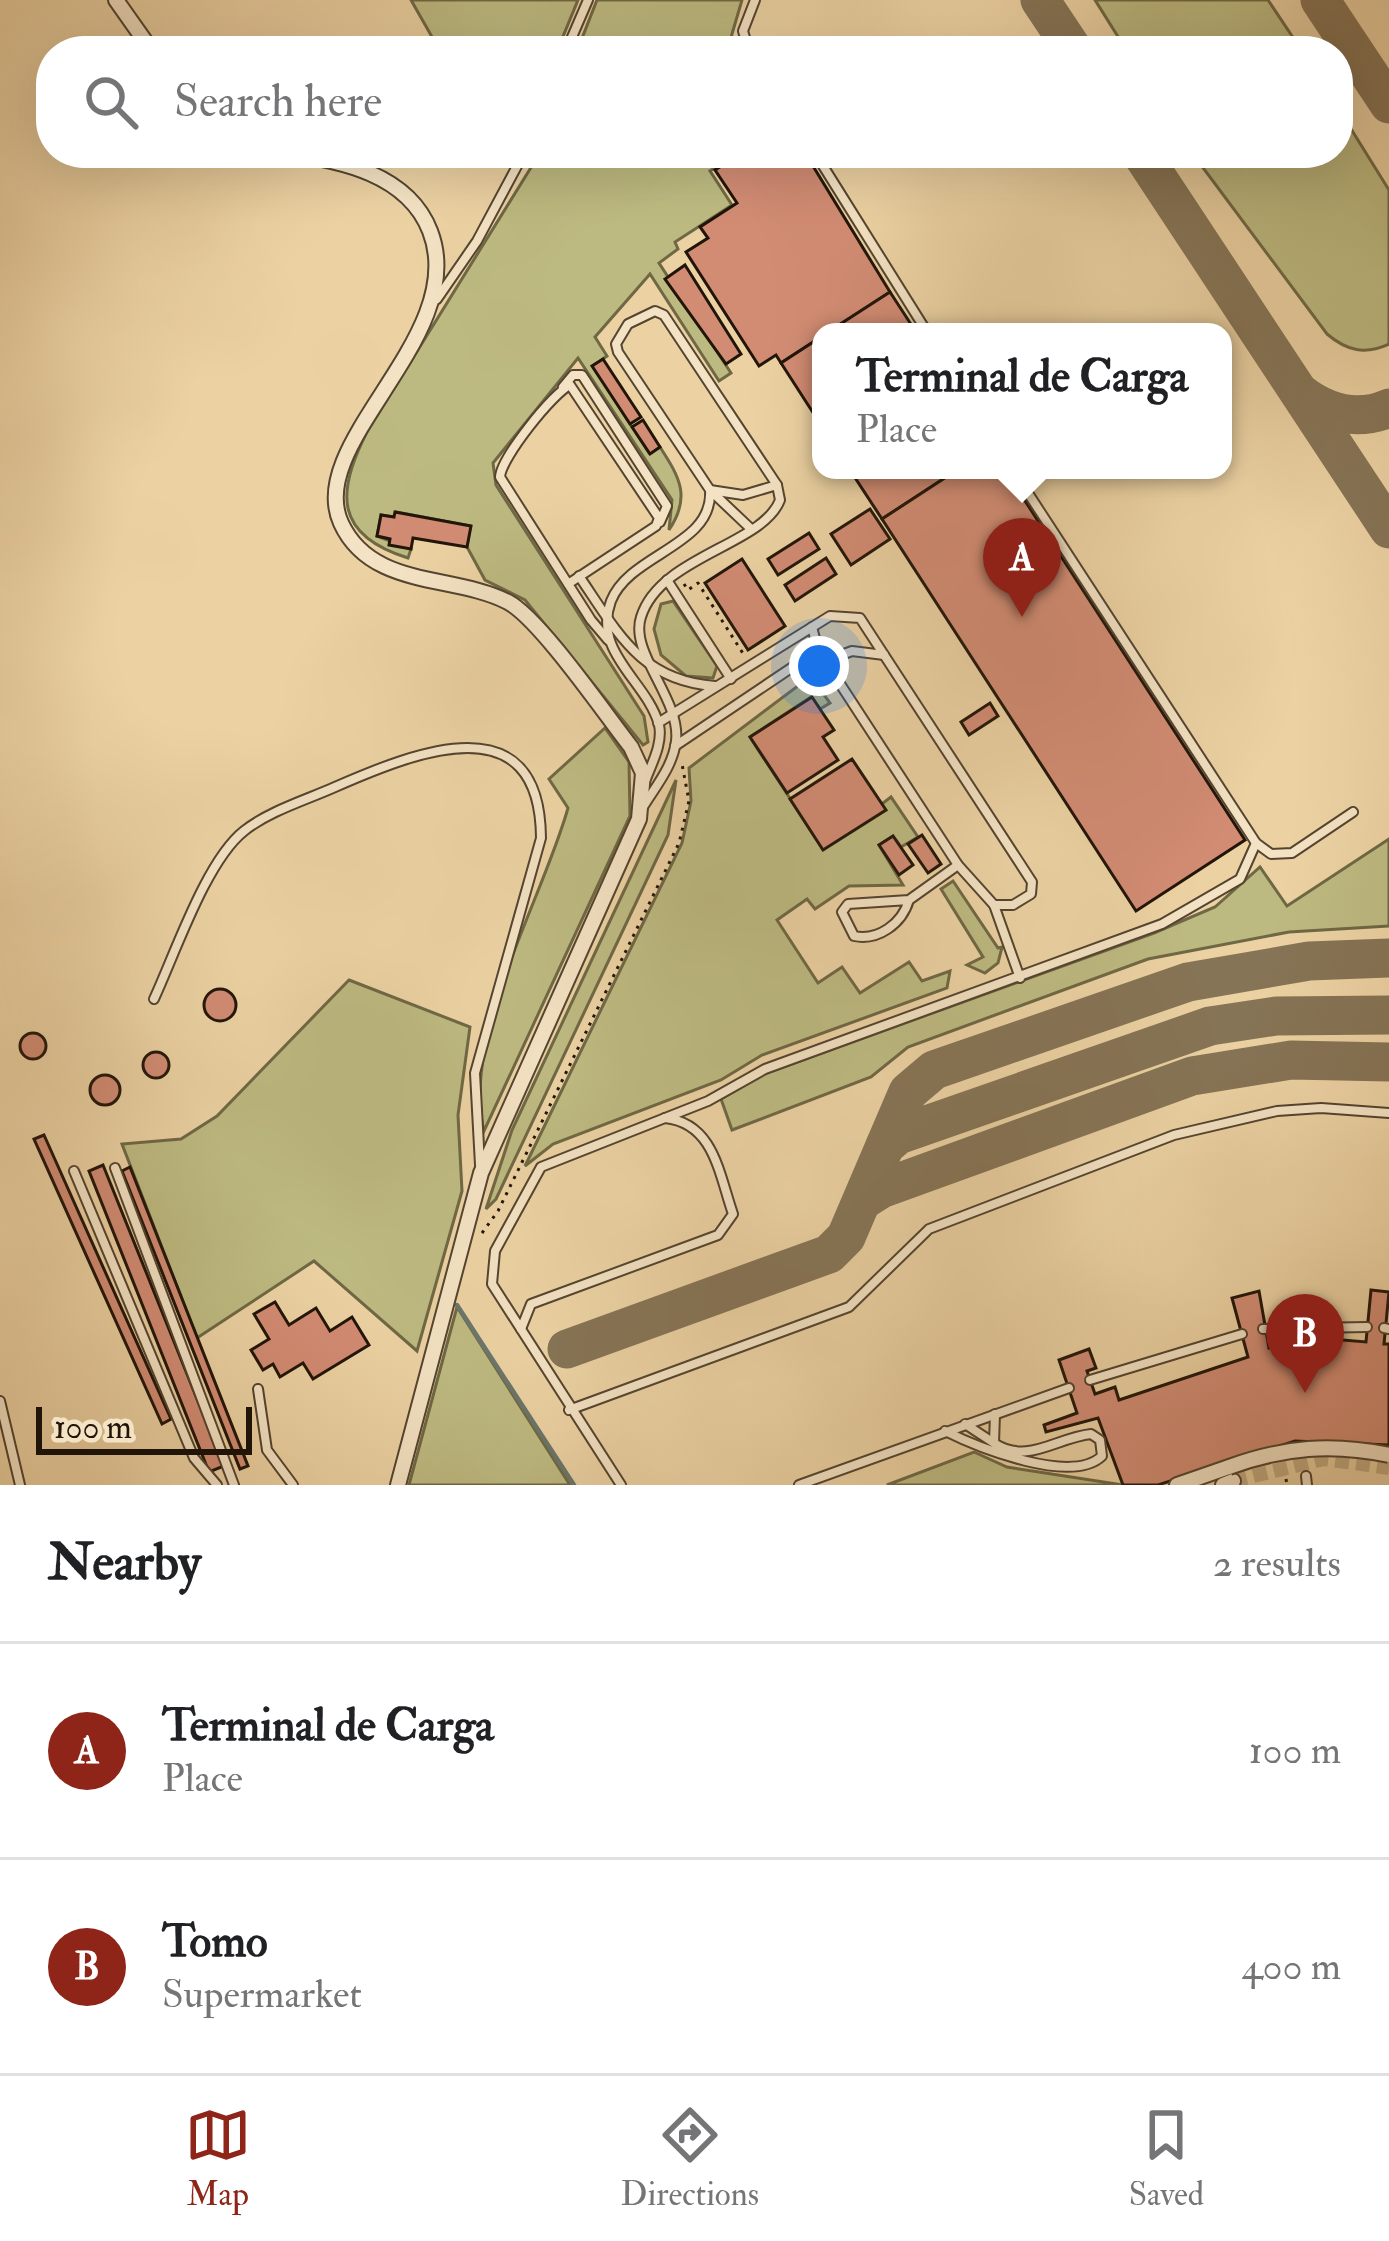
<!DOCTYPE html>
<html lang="en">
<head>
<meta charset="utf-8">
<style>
	:root { --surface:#fff; --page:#f2f2f2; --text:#202124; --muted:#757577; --line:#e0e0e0; --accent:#8f2418 }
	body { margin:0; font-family:"IM FELL Double Pica",serif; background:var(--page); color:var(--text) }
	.scale { position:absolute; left:36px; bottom:30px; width:216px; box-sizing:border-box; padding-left:12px; border:6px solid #211509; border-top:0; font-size:33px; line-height:42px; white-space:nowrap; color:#211509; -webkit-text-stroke:9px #f3e2c3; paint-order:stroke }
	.you { position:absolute; left:819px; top:666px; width:42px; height:42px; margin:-30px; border:9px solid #fff; border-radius:50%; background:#1a73e8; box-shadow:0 0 0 18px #1a73e833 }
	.badge { display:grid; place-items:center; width:78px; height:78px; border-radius:50%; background:var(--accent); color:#fff; font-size:39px; font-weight:700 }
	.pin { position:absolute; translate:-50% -99px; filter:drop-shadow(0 3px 6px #0008) }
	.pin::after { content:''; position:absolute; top:63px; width:42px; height:36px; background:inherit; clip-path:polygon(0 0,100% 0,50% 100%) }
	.popup { position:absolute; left:812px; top:323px; width:420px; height:156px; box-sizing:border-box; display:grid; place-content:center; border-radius:24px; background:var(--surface); filter:drop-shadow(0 3px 9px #0005); font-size:39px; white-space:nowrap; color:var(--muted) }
	.popup b { font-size:45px; color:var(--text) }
	.popup::after { content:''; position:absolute; left:50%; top:100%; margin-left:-24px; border:24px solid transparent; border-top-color:var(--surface) }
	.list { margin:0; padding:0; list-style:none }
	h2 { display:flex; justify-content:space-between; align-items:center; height:156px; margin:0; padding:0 48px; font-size:51px }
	h2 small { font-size:39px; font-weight:400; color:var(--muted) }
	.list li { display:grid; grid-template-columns:78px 1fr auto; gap:36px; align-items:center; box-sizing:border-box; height:216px; padding:0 48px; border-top:3px solid var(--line) }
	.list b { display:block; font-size:45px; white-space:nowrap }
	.list p { margin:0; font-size:39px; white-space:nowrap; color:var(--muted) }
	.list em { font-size:39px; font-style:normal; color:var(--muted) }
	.icon { flex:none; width:66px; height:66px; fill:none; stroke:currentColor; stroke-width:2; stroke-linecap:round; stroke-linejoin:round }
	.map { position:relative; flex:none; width:1389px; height:1485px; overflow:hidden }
	.search { position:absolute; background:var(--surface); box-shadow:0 12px 48px #0002; left:36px; right:36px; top:36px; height:132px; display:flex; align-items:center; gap:30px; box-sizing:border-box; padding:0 42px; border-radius:48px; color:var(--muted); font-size:45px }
	.sheet { height:588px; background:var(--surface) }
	nav { display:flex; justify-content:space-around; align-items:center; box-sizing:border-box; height:168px; border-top:3px solid var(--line); background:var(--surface); font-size:33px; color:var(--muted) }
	nav a { display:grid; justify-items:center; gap:6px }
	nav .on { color:var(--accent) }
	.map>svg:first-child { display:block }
	.green { fill:#bdba81; stroke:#6f6845; stroke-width:3 }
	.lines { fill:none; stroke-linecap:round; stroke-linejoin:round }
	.stream { stroke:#6a766b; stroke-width:4.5 }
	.taxiway { stroke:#867456; stroke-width:39 }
	.building { fill:#d28c74; stroke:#211509; stroke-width:3 }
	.minor-tunnel { stroke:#c3ac84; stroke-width:14; stroke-dasharray:14 7; stroke-linecap:butt }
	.service-casing { stroke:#544430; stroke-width:12 }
	.minor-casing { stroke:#544430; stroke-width:18 }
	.path { stroke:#211509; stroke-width:3; stroke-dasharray:3 6; stroke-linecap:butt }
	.service { stroke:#f3e2c3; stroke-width:8 }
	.minor { stroke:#f3e2c3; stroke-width:14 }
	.minor-bridge-casing { stroke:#544430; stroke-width:18; stroke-linecap:butt }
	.minor-bridge { stroke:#f3e2c3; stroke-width:14 }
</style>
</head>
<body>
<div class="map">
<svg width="1389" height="1485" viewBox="0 0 1389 1485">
	<rect width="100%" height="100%" fill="#ecd2a3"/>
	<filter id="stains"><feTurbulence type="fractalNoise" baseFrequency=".00167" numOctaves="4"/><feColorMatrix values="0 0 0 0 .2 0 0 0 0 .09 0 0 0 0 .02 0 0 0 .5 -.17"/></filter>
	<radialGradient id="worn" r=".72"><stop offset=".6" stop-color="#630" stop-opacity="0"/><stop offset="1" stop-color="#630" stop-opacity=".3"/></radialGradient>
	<g class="green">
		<path d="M411 0H578L557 51H440Z"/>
		<path d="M597 0H742L727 51H577Z"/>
		<path d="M1095 0H1268L1302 51H1127Z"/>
		<path d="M1338 108 1389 190V344C1365 355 1347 351 1327 334L1192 153H1338Z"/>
		<path d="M540 153H737L710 171 732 205 675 242 678 249 659 263 731 373 719 381 650 274 595 337 607 356 593 366 649 453 660 447C680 478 691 497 669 530L672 500 578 358 493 463 496 485 644 716 648 742 643 745 525 600 485 580 467 547 470 526 396 512 394 517 381 515 377 536 411 549 408 558C334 535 336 492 367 432Z"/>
		<path d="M673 601 717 666 713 678 686 676 661 655 654 629 661 604Z"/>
		<path d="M803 682 817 685 830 703 820 709 811 697 750 737 823 849 891 797 918 837 901 847 893 836 879 845 903 885 849 886 815 909 807 899 777 920 818 983 842 967 860 993 909 962 922 981 950 971 947 988 762 1055 721 1080 553 1144 525 1166 682 843 691 801 689 768Z"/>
		<path d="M605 728 629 762 630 816 484 1131C461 1037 543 898 568 808L549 779Z"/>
		<path d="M676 780 668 835 496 1199 486 1209 512 1130Z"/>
		<path d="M1389 839V926L1289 932 1148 959 908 1047 871 1077 732 1130 721 1099 764 1074 1154 933 1215 907 1260 867 1287 906Z"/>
		<path d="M953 881 998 948 1002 947 998 963 985 973 967 965 983 957 941 889Z"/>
		<path d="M349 980 470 1027 458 1115 462 1191 417 1351 314 1261 197 1338 122 1144 181 1139 217 1116Z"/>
		<path d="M457 1307 570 1485H409Z"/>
		<path d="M974 1452 1007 1467 1123 1485H887Z"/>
	</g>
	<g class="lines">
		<path class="stream" d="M457 1305 574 1485"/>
		<g class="taxiway">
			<path d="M1040 0 1074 51"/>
			<path d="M1320 0 1389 104"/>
			<path d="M1141 153 1389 529"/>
			<path d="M1300 393C1326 413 1357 422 1389 408"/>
			<path d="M885 1146 898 1135 1210 1026 1276 1016 1389 1015"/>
			<path d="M862 1201 881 1189 1192 1076 1291 1060 1389 1062"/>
			<path d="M567 1349 829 1254 846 1237 908 1092 934 1070 1188 982 1309 961 1389 958"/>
		</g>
	</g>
	<g class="building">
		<path d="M742 153H805L890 292 781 363 776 355 759 366 686 252 708 238 700 227 737 203 715 170Z"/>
		<path d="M685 265 741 354 726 364 665 279Z"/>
		<path d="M890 292 916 332H828Z"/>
		<path d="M821 337V425L781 363Z"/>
		<path d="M603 359 641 417 630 424 592 366Z"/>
		<path d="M643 420 660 447 650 454 632 427Z"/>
		<path d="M850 470H957L882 519Z"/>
		<path d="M957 470H1005L1245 840 1136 911 882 519Z"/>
		<path d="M870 509 890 539 851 565 831 534Z"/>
		<path d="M395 512 471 526 467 547 413 538 411 549 389 545 390 539 377 536 381 515 394 517Z"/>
		<path d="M809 533 819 549 778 575 768 559Z"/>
		<path d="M826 558 836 574 795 601 785 585Z"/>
		<path d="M742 559 785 626 748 650 705 583Z"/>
		<path d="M812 697 834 730 823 737 838 760 787 793 750 737Z"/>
		<path d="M990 703 998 716 969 735 961 722Z"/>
		<path d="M852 759 886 810 823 850 790 799Z"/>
		<path d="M922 835 941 864 928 873 908 844Z"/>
		<path d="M893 836 913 865 899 875 879 845Z"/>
		<circle cx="220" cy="1005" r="16"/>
		<circle cx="33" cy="1046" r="13"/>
		<circle cx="156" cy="1065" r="13"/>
		<circle cx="105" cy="1090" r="15"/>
		<path d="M44 1135 171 1419 162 1424 34 1139Z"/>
		<path d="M103 1165 224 1466 209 1472 89 1171Z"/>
		<path d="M130 1167 248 1466 240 1469 122 1171Z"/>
		<path d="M1371 1290 1389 1292 1384 1344H1389V1445L1295 1441 1158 1485H1123L1098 1418 1046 1432 1044 1425 1077 1413 1059 1360 1089 1349 1096 1368 1087 1371 1095 1394 1115 1387 1119 1400 1248 1357 1232 1298 1259 1291 1269 1348 1331 1339 1366 1342Z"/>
		<path d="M275 1302 289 1325 316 1308 330 1331 352 1317 369 1345 313 1379 303 1363 280 1377 273 1364 263 1370 251 1350 269 1339 254 1314Z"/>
	</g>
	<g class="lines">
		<path class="minor-tunnel" d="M1233 1481 1324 1459 1389 1468"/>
		<g class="service-casing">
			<g id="service">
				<path d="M566 51 588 0"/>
				<path d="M749 51 743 31 755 0"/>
				<path d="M815 153 927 332"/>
				<path d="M437 299 477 241 524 153"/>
				<path d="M563 387 573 375H582L667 506 660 522"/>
				<path d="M1013 470 1256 843"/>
				<path d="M710 490 743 495 777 485"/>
				<path d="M711 491 750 528"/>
				<path d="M579 576C618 633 641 681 715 686"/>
				<path d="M667 580 731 679"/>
				<path d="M568 584 656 526 659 518 570 385C553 393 501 458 500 477L591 620 608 640"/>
				<path d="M812 627 818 650 958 865 994 905 1020 978"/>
				<path d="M825 661 852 651 884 655"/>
				<path d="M658 723 830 616 860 618 1032 882 1031 894 1013 905H994"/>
				<path d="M675 746 818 650"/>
				<path d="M643 807C656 786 673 766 676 741 681 699 629 653 641 617 660 556 763 545 780 500L777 485 664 315 655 311 628 324 616 344 618 352 710 490C714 546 630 553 611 601 592 653 647 681 659 725 663 743 652 763 646 779"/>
				<path d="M909 900C902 924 878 941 854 936L842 912 848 904 909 900 958 865"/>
				<path d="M154 999C175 954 206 861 244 831 269 811 306 800 335 787 415 752 540 701 541 838L475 1073 480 1165"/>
				<path d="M115 1168 234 1485"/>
				<path d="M74 1171 194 1458 217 1485"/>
				<path d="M1384 1328 1389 1329"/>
				<path d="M521 1329 531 1304 718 1235 733 1214C719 1174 714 1123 665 1118"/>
				<path d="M1263 1329 1367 1327"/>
				<path d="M1090 1380 1242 1334"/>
				<path d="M258 1389 267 1450 293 1485"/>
				<path d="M0 1401 20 1485"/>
				<path d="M569 1410 849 1307 929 1229 1174 1135 1277 1111 1321 1108 1389 1113"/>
				<path d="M965 1424 994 1443"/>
				<path d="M945 1431C979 1448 1072 1485 1102 1456L1100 1440 1091 1434C1055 1438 1028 1465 994 1443L995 1414"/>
				<path d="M1306 1476 1307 1485"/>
				<path d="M621 1485 492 1284 495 1251 541 1167 708 1101 765 1069 1162 924 1240 879 1256 843 1271 854 1292 853 1353 812"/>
				<path d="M799 1485 1069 1388"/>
			</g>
		</g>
		<g class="minor-casing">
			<g id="minor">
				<path d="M116 0 152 51"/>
				<path d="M286 153C340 160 408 174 430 231 471 336 304 442 341 523 371 589 454 574 508 602 540 619 605 714 631 747L643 773 639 819 481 1173 398 1485"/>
				<path d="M1177 1485 1229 1467"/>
				<path d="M1223 1485 1233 1481"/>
			</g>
		</g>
		<g class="path">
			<path d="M684 584 688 590 698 583 744 655"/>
			<path d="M482 1233 498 1211 679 843 689 801 682 764"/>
			<path d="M1286 1479 1287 1485"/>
		</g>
		<use href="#service" class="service"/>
		<use href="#minor" class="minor"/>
		<g class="minor-bridge-casing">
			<path id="minor-bridge" d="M1229 1467C1284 1447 1332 1443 1389 1455"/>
		</g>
		<use href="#minor-bridge" class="minor-bridge"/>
	</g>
	<rect width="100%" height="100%" filter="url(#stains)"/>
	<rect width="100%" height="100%" fill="url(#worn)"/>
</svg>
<div class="scale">100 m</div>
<div class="you"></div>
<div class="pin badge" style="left:1022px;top:617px">A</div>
<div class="popup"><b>Terminal de Carga</b>Place</div>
<div class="pin badge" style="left:1305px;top:1393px">B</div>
<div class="search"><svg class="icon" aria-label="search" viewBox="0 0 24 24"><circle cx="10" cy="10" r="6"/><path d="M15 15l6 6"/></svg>Search here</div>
</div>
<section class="sheet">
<h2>Nearby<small>2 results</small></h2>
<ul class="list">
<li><span class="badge">A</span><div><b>Terminal de Carga</b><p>Place</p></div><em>100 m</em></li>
<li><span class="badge">B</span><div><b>Tomo</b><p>Supermarket</p></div><em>400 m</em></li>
</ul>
</section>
<nav>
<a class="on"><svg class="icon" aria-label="map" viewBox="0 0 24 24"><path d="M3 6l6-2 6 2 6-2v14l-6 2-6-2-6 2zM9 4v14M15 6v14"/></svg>Map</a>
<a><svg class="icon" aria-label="directions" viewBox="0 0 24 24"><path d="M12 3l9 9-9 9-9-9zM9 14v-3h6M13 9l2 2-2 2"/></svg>Directions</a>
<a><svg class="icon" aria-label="saved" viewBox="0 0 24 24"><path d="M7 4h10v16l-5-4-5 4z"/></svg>Saved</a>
</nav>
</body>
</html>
